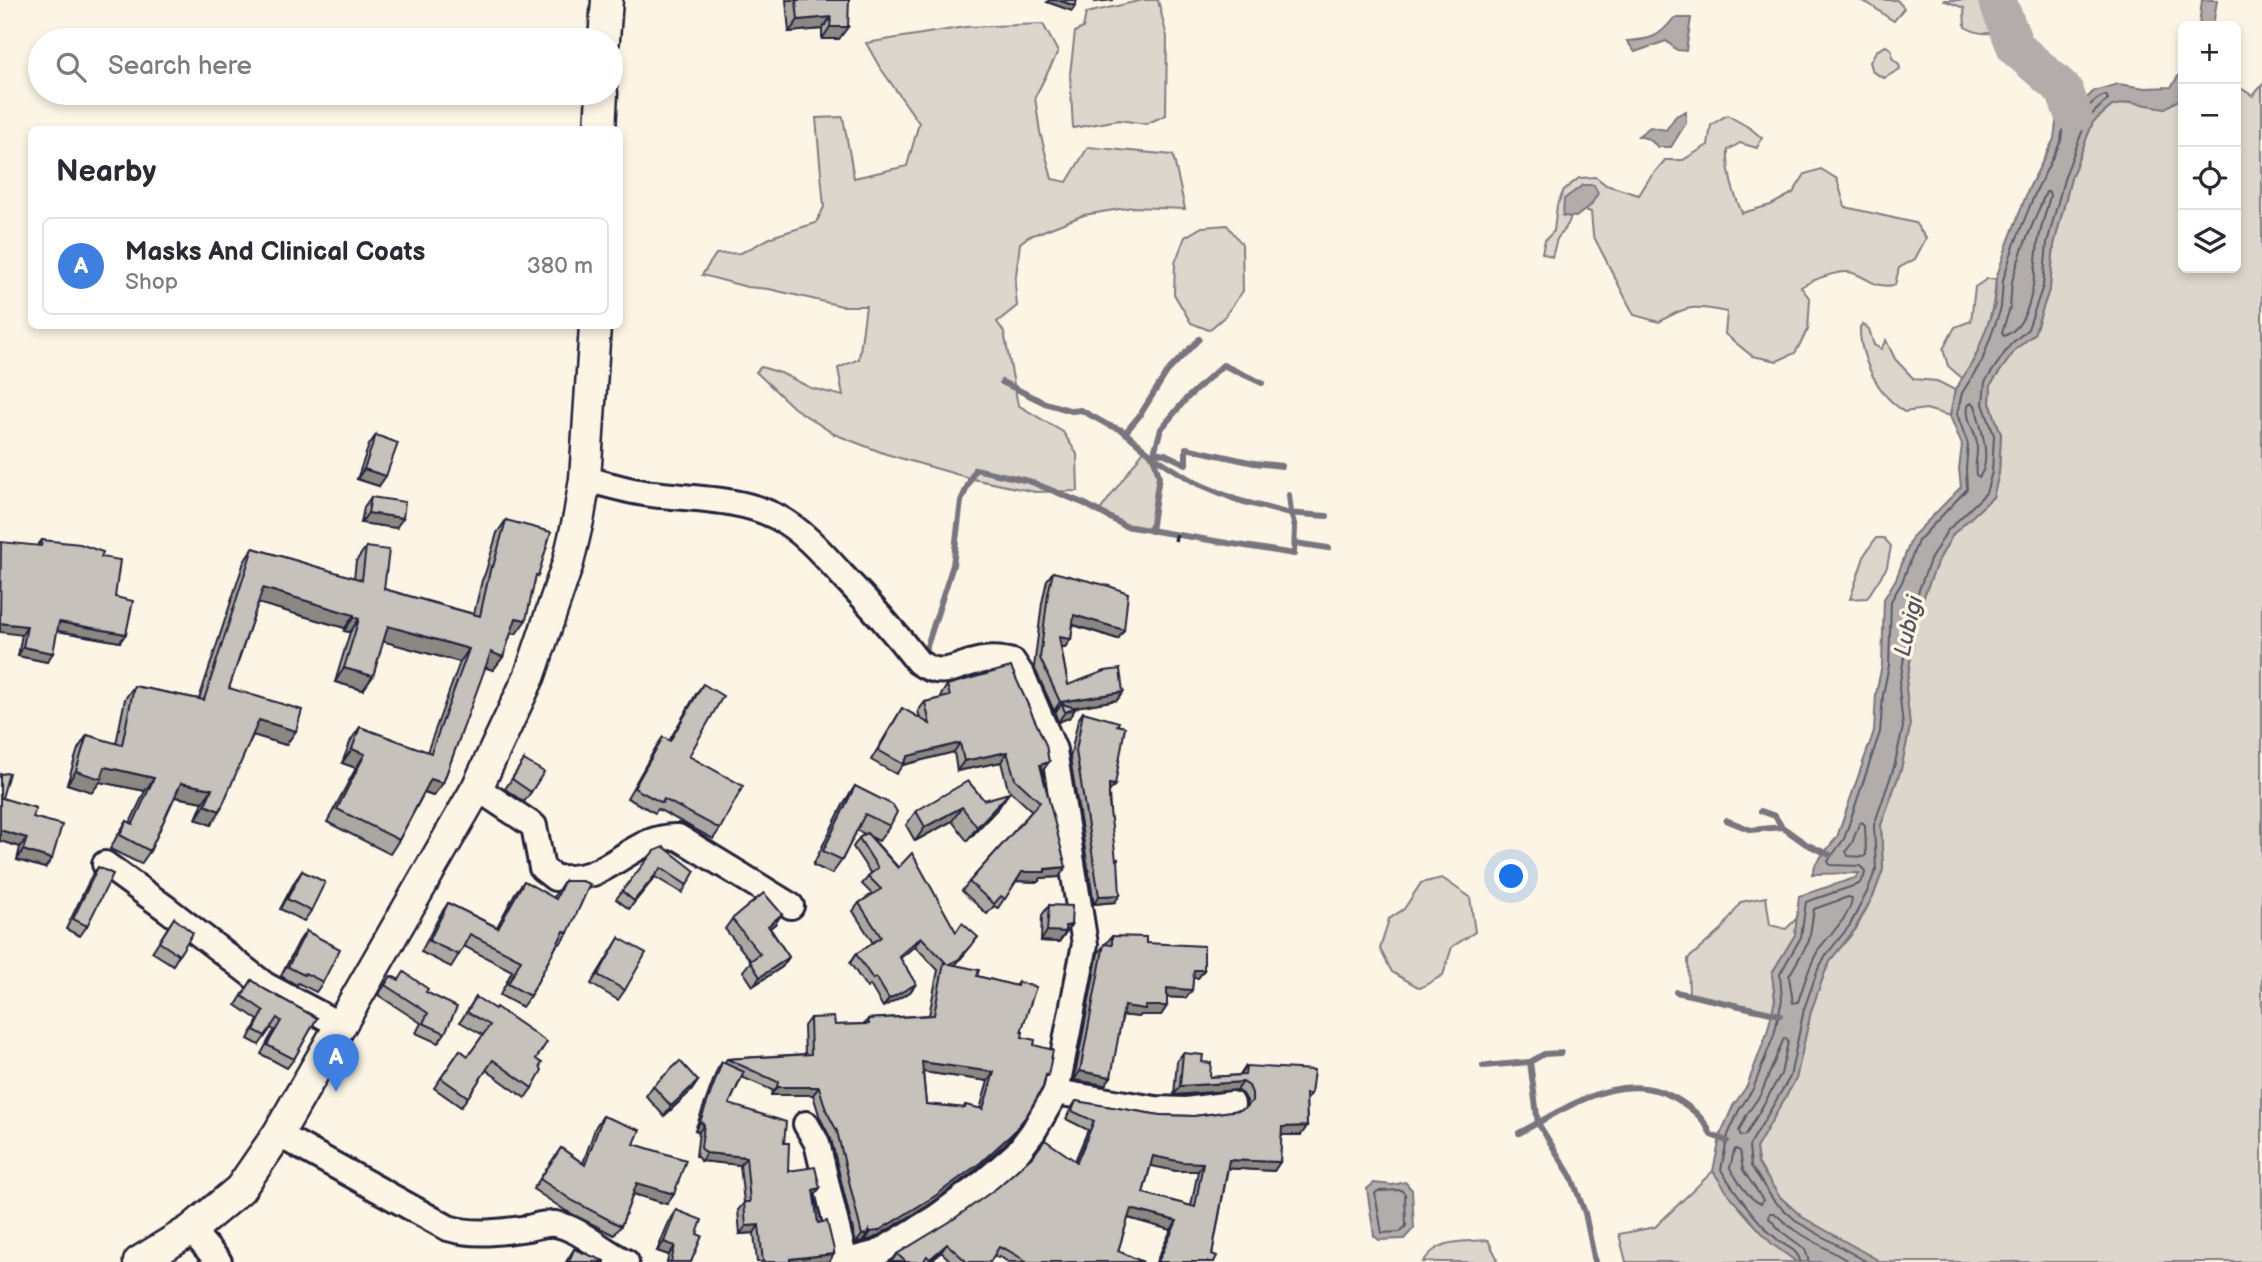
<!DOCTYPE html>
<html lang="en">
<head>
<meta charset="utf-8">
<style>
	:root { --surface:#fff; --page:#f2f2f3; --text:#2b2b33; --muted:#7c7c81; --line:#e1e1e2; --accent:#0f766e }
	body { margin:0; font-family:"Balsamiq Sans",sans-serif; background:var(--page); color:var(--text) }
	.controls { position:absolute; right:21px; top:21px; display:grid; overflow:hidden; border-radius:10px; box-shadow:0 4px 10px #0003 }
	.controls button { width:63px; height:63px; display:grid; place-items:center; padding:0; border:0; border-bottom:2px solid var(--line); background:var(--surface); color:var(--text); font:35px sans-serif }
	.you { position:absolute; left:1512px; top:877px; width:24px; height:24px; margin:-18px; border:5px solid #fff; border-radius:50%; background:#1a73e8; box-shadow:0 0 0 10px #1a73e833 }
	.badge { display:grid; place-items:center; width:46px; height:46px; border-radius:50%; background:var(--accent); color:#fff; font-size:23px; font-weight:700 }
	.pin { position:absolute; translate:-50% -58px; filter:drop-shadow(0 2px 4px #0008) }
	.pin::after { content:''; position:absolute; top:37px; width:24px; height:21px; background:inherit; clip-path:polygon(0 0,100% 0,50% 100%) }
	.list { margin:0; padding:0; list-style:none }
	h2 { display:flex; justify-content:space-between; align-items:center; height:91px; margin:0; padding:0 28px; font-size:30px }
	h2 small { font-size:23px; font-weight:400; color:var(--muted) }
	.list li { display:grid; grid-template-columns:46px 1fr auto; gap:21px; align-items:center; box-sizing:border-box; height:98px; margin:0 14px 14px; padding:0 14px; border:2px solid var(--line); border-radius:10px }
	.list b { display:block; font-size:26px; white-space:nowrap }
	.list p { margin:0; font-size:23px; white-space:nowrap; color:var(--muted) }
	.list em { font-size:23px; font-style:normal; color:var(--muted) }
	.icon { flex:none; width:38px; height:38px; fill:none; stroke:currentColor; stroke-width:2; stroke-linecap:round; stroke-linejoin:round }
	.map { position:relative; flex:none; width:2262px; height:1262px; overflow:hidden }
	.search { position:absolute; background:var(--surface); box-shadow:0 4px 10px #0003; left:28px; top:28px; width:595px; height:77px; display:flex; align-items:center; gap:18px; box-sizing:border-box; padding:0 24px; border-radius:38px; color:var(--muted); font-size:26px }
	.panel { position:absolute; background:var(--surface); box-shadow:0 4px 10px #0003; left:28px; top:126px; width:595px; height:203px; border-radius:10px }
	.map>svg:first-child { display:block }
	.green { fill:#dcd6cc; stroke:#7f7c84; stroke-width:2 }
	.water { fill:#b2adab; stroke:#78757e; stroke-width:2 }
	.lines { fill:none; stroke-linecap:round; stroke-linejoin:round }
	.shore { stroke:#5c5a68; stroke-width:2 }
	.stream { stroke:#78757e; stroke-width:6 }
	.river { stroke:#b2adab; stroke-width:38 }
	.minor-casing { stroke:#22223b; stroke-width:30 }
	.tertiary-casing { stroke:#22223b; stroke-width:35 }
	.path { stroke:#22223b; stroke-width:3.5; stroke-dasharray:7 5; stroke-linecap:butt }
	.minor { stroke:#fcf5e5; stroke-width:24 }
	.tertiary { stroke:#fcf5e5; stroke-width:30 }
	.wall { fill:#aaa6a1; stroke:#22223b; stroke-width:2; fill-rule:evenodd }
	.shaded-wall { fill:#8b8783; stroke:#22223b; stroke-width:2 }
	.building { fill:#c6c1bb; stroke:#22223b; stroke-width:2; fill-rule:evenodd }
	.labels { text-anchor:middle; stroke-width:7; stroke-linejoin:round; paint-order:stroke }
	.water-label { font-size:23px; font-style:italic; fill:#545362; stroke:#fcf5e5 }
</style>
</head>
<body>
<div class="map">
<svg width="2262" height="1262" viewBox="0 0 2262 1262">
	<rect width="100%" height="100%" fill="#fcf5e5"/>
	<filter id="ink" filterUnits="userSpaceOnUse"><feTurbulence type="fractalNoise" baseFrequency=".0143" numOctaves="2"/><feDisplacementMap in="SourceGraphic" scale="14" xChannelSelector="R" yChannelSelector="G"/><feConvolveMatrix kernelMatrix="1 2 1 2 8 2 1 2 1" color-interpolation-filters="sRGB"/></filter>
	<g filter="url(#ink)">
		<g class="green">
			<path d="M1143 0H1158L1167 37 1166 115 1146 124 1119 120 1073 128 1070 74 1075 32 1083 28 1086 13Z"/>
			<path d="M1857 0H1897L1904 8 1894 21C1880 14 1872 2 1857 0Z"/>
			<path d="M1943 0H1997L2008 29C1990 34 1981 36 1965 27L1964 8Z"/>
			<path d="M1043 24 1058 52 1035 97 1040 132 1052 179 1067 182 1088 147 1173 155 1185 209 1132 207 1084 215 1028 237 1020 243 1015 284 1017 306 997 322 1004 332 1018 405 1063 432 1077 454 1078 491 1035 492 973 479 886 454 834 434 794 408 756 372 761 367 781 373 811 388 843 396 838 368 859 359 866 306H842L769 289 747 287 702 275 716 254 741 253 774 236 816 223 824 207 816 118 843 117 854 178 907 166 919 123 879 66 866 43 965 27Z"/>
			<path d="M1886 46 1892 50V58L1899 64 1900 69 1884 78 1873 72 1870 62 1876 51Z"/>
			<path d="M2236 85 2253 96 2262 85V1262H1881L1802 1217 1779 1196 1758 1163 1756 1148 1796 1079 1811 1011 1825 972 1832 958 1856 929 1874 894 1883 870 1881 825 1901 769 1910 727 1906 688 1918 611 1937 563 1953 534 1993 497 1999 473 2001 434 1990 403 1991 384 2016 349 2034 334 2050 287 2054 245 2071 178 2093 122 2112 106 2131 102 2165 108 2183 97V268H2236Z"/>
			<path d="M1727 115 1750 128 1762 138 1757 148 1740 143 1728 150C1727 174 1733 191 1742 213L1771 205 1793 193 1805 174 1821 169 1837 179 1845 207 1915 223 1926 238 1915 259 1899 268 1895 285C1872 288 1873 280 1853 273 1840 269 1812 280 1801 287L1810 299 1808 330 1795 353 1777 361 1752 356 1725 334 1727 312C1694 305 1687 305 1659 322L1634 315 1593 235 1591 212 1585 210 1591 205 1563 215 1571 217 1568 224 1557 239 1552 257 1542 253 1545 240 1554 231 1557 205 1564 190 1579 178 1596 177 1606 185 1639 195 1649 179 1665 160H1683L1708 145 1711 125Z"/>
			<path d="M1227 225 1242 244 1243 291 1224 317 1209 330 1191 323 1174 294 1175 263 1185 237 1202 227Z"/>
			<path d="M1987 279H1996C1994 316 1982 347 1963 379L1948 366 1943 349 1955 327 1971 321 1975 287Z"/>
			<path d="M1863 324 1869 329 1874 345 1881 349 1886 340 1895 359 1914 379 1937 381 1955 390 1950 416 1926 409 1904 412C1897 406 1888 400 1883 392 1870 375 1859 349 1860 327Z"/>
			<path d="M1145 449C1168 469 1155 505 1151 531L1125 526 1099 512Z"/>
			<path d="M1876 538H1884L1891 546 1887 567 1867 598 1850 599 1865 554Z"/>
			<path d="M1442 878 1470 897 1475 932 1452 947 1443 975 1420 988 1392 972 1380 949 1389 919 1404 909 1421 883Z"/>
			<path d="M1766 897 1770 925 1786 929 1797 918 1795 935 1772 973 1775 1000 1772 1014 1689 995 1688 959 1722 929 1741 902Z"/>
			<path d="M1713 1171C1737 1207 1762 1237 1797 1262H1626L1619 1234 1655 1227Z"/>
			<path d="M1488 1240 1497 1258 1496 1262H1423C1439 1238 1461 1242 1488 1240Z"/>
		</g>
		<g class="water">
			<path d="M2202 0H2217L2213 26H2199Z"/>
			<path d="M1674 18H1691L1686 51 1677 50 1666 41 1635 52 1627 41C1651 40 1659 37 1674 18Z"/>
			<path d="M2183 69V97L2165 108 2131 102 2112 106 2093 122 2071 178 2054 245 2050 287 2034 334 2016 349 1991 384 1990 403 2001 434 1999 473 1993 497 1953 534 1937 563 1918 611 1906 688 1910 727 1901 769 1881 825 1883 869 1874 894 1855 929 1832 958 1825 972 1811 1011 1796 1079 1756 1148 1758 1163 1779 1196 1802 1217 1881 1262H1797L1772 1244 1731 1198 1713 1171 1721 1133 1733 1106 1747 1086 1767 1033 1775 1000 1772 973 1795 935 1799 896 1855 878 1859 873 1812 874 1816 863 1837 837 1874 731 1876 694 1882 665 1884 599 1896 579 1912 537 1961 487 1959 469 1962 445 1950 416 1955 390 1975 358 1995 305 1996 279 2007 245 2029 188 2054 139 2057 115 2043 89 2044 73 2062 74 2079 106 2094 91 2118 84 2146 88 2171 87Z"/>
			<path d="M1686 111V123L1671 147H1658L1649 139 1638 136 1650 127 1666 130 1676 116Z"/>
			<path d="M1583 185H1594L1598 193 1591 205 1576 217 1563 216 1564 199Z"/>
			<path d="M1405 1182 1412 1190 1414 1228 1404 1239 1379 1240 1374 1236 1367 1189 1374 1183 1393 1185Z"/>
		</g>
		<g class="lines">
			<g class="shore">
				<path d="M2046 192H2049L2050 196C2046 211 2041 227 2038 243 2034 271 2035 324 2004 336L2002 332 2010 308 2012 281 2022 250Z"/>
				<path d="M1971 403 1975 405C1980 424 1993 461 1979 477L1976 475C1974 465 1978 455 1977 445 1977 431 1965 421 1968 406Z"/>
				<path d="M1862 822 1865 825 1866 855 1863 857 1848 856 1846 851 1852 843 1859 824Z"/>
				<path d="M1848 897 1852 898C1850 918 1830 933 1819 949 1809 965 1804 984 1798 1002L1793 1003 1789 976 1809 941 1814 909Z"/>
				<path d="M1784 1038 1787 1039 1788 1042 1781 1074 1746 1135 1741 1136 1739 1131 1747 1114 1761 1094Z"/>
				<path d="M1736 1149 1740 1151 1743 1170 1763 1200 1761 1204C1748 1199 1738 1181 1730 1168L1734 1151Z"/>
				<path d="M1401 1190 1405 1194 1406 1226 1400 1232 1382 1233 1375 1193 1378 1191Z"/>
				<path d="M1800 1262C1799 1250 1786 1247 1778 1240 1756 1222 1736 1193 1721 1170L1728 1135 1739 1110 1753 1089 1774 1035 1782 1000 1780 974 1801 937 1806 902 1859 884 1864 877 1865 871 1860 866 1830 865 1828 861 1844 839 1880 732 1883 695 1889 665 1891 601 1902 582 1918 541 1967 489 1966 469 1968 444 1957 414 1962 393 1982 361 2001 308 2003 280 2013 248 2036 191 2061 141 2064 114 2051 88V82L2056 81 2073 108 2077 111C2089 112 2093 97 2106 95L2108 99 2087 119 2065 176 2047 243 2043 286 2028 329 2010 345 1985 382 1983 404 1994 435 1992 472 1986 493 1947 531 1930 560 1912 609 1899 688 1903 727 1894 767 1874 825 1876 869 1867 892 1850 925 1827 954 1818 969 1804 1009 1790 1077 1749 1146 1751 1166 1774 1201 1799 1223 1867 1262"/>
				<path d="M1809 1262 1805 1249 1782 1232 1769 1218 1770 1213H1774L1794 1230 1850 1262"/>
			</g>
			<g class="stream">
				<path d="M1002 382 1045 403 1072 411 1081 410 1108 425 1122 430 1153 456 1194 482 1237 500 1286 513 1327 516"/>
				<path d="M1125 433 1140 415 1167 372 1199 339"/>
				<path d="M1154 452 1165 454 1186 464V448L1254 463 1282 466"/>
				<path d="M1151 531 1159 476 1153 456 1161 429 1186 399 1223 365 1262 383"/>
				<path d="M1295 543 1328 548"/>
				<path d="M926 649 953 565 961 501 975 469 1029 481 1085 504 1125 526 1294 554 1295 527 1291 513 1289 495"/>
				<path d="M1761 811 1775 816 1782 827"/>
				<path d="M1726 820 1751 830 1782 827 1806 844 1830 855"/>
				<path d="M1676 992 1780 1015"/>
				<path d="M1561 1053 1544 1054 1530 1062 1538 1123 1572 1178 1585 1213 1595 1262"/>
				<path d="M1483 1066 1530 1062"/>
				<path d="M1519 1133C1571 1106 1627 1064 1683 1103 1696 1112 1705 1120 1711 1135L1727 1141"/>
			</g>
			<path class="river" d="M1997 0 2016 48 2064 90 2073 114"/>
			<g class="minor-casing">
				<g id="minor">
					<path d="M585 479C607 484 630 492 652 494 693 499 740 498 777 517 802 530 822 553 841 574 868 602 894 631 918 662 945 681 957 663 984 660 994 658 1003 660 1013 662L1023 677 1054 750 1085 944 1056 1092 1033 1132 1017 1153 983 1183 937 1217 878 1253 843 1262"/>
					<path d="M477 788 534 826 542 868 555 878C569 879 585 877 598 871 625 858 647 835 678 837L791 906"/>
					<path d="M105 864 167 909 265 985 342 1026"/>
					<path d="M1056 1092 1155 1109 1186 1110 1232 1104"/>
					<path d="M806 1124 817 1143 845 1262"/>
					<path d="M278 1134 448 1228C474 1236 502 1232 528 1228 537 1226 546 1223 555 1224 578 1227 603 1252 626 1262"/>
					<path d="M191 1230 219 1262"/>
				</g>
			</g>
			<g class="tertiary-casing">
				<g id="tertiary">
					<path d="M604 40 607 0"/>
					<path d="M600 130 602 93"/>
					<path d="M139 1262 191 1230 240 1189 278 1134 477 788 530 675 568 563 579 516 585 479 595 326"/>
				</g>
			</g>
			<path class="path" d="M1175 541 1178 530"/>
			<use href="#minor" class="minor"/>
			<use href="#tertiary" class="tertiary"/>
		</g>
		<g class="wall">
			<path d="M786 0H849L839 39H822V29L789 32Z"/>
			<path d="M376 435 379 486 357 479 369 445Z"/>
			<path d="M371 497 396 528 361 523 364 507Z"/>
			<path d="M506 520 535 581 516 634 511 633 503 657 493 670 485 667 443 783 433 796 424 793 399 840 390 854 327 822 356 768 342 763 351 740 360 727 427 752 460 662 383 641 373 676 363 690 335 682 350 632 344 631 345 628 258 603 229 688 286 745 253 735 211 825 196 819 203 802 174 797 150 851 141 864 110 849 118 834 127 821 130 823 145 791 100 782 92 792 67 784 78 749 87 735 116 744 125 699 134 686 199 699 244 562 253 548 354 578 356 561 366 547 384 589 474 614 482 580 485 574 497 533Z"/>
			<path d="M42 540 101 557 115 597 120 642 57 631 47 662 18 656 38 545Z"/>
			<path d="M1053 572 1124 630 1118 639 1073 625 1071 639 1065 647H1061L1068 685 1123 692 1117 700 1075 707 1069 718 1058 722 1055 713 1057 710 1054 711 1034 667 1042 603 1047 580Z"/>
			<path d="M703 684 689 756 720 829 713 839 658 809 655 813 627 798 656 747 663 737 669 741 696 694Z"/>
			<path d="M947 685 1042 772 1059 877 1041 878 1038 882 1016 881 998 908 994 906 987 914 962 891 969 882 1032 811 1008 789 1001 762 957 771 954 752 903 765 896 774 871 760 902 708 920 718 918 711 925 702 942 698 941 695Z"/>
			<path d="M1083 712 1117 725 1109 792 1115 902 1094 904 1070 758 1078 720Z"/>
			<path d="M524 760 531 792 524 802 505 789Z"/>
			<path d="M855 786 890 826 879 841 871 837 956 932 972 945 955 965 977 976 1015 986 1018 982 1022 1037 1034 1045 1045 1081 1006 1143 974 1171 929 1205 872 1239 865 1241 864 1240 863 1241 856 1243 831 1139 820 1118 813 1095H771L772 1090 742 1077 729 1104 784 1143 788 1171 814 1196 818 1223 829 1262H757L754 1233 740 1234 738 1210 744 1203 740 1165 701 1161 696 1156 699 1132 695 1130 717 1070 722 1062 724 1063 727 1059 805 1054 804 1026 810 1018 835 1025 865 1024 868 1019 929 1015 938 970 915 946 900 958 916 984 910 992 883 1007 870 985 867 988 850 963 856 954 873 943 853 911 859 903 872 894 862 884 871 874 853 847 859 838 865 834 857 830 842 860 832 874 813 865 845 801ZM923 1072 988 1081 980 1109 965 1105 964 1108 926 1104Z"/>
			<path d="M2 798 33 817 45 868 17 860 20 847Z"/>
			<path d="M984 800 999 807 967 841 952 821 915 841 906 825 916 811Z"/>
			<path d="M654 851 687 885 682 893 655 877 629 909 616 899Z"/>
			<path d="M98 867 87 926 80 936 66 929 91 877Z"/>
			<path d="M302 871 311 911 304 921 280 909 295 881Z"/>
			<path d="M524 881 553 898 564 881 568 933 560 944 558 943 530 996 522 1007 500 995 512 971 464 946 451 967 421 952 440 915 448 903 497 927 515 893Z"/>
			<path d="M1049 905 1071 925 1059 942 1041 941 1042 915Z"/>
			<path d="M174 918 179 955 173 965 152 952Z"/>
			<path d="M732 919 775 924 770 928 789 957 782 967 753 986 743 971 751 961 725 929Z"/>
			<path d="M306 931 323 982 316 992 298 983 297 985 281 976 299 941Z"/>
			<path d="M1112 936 1146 943 1204 970 1198 978H1193L1192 990 1186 998 1167 997V1006L1161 1015H1141L1139 1017 1123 1015 1105 1085 1074 1080 1098 953Z"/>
			<path d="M619 938 625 990 618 1000 591 984Z"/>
			<path d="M391 976 426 992 445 1033 438 1043 416 1033 421 1023 378 995Z"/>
			<path d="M252 980 264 989 317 1018 294 1059 287 1068 261 1054 274 1030 271 1028 259 1045 248 1039 258 1020 236 1005Z"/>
			<path d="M476 997 536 1059 540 1066 532 1088 525 1098 486 1070 461 1107 434 1088 460 1050 468 1056 483 1035 460 1022Z"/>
			<path d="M1183 1053 1202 1062 1210 1077 1240 1075 1246 1066 1311 1094 1306 1101 1307 1126 1301 1135H1281L1280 1162 1274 1171 1228 1168 1212 1254 1214 1262H1156L1171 1230 1128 1218 1118 1251 1143 1262H1008L999 1256 998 1258 994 1255 990 1262H952L941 1252 931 1262H891L897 1254 1075 1161 1088 1130 1066 1119 1070 1110 1076 1101 1160 1115 1194 1116 1240 1110 1246 1108 1247 1101 1243 1094 1237 1090 1174 1095 1177 1061ZM1151 1165 1176 1171H1198L1191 1206 1143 1193Z"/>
			<path d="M698 1081 691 1091 664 1116 646 1096 653 1086Z"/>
			<path d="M603 1116 634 1144 674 1194 667 1204 633 1194 621 1226 614 1235 566 1211 533 1189 561 1148 583 1163 596 1126Z"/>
			<path d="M676 1210 697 1234 691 1262H667L669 1255 657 1251 670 1219Z"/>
			<path d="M574 1249 604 1262H566Z"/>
		</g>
		<g class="shaded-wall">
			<path d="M1049 0H1059L1075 6 1072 11 1047 2Z"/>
			<path d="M1098 0H1114L1096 2Z"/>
			<path d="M831 17 822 29 789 32 798 20Z"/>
			<path d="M830 27H848L839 39H822Z"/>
			<path d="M364 469 386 476 379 486 357 479Z"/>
			<path d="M368 513 403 518 396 528 361 523Z"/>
			<path d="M263 588 354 615 345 628 254 602Z"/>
			<path d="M1074 615 1124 630 1118 639 1068 623Z"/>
			<path d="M354 617 359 619 350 632 344 631Z"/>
			<path d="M516 618 526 620 516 634 507 632Z"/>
			<path d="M59 622 126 634 120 642 53 630Z"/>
			<path d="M0 623 27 626 22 635 0 632Z"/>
			<path d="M388 626 469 649 460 662 378 640Z"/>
			<path d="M1059 637 1071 639 1065 647 1053 646Z"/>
			<path d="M23 647 53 653 47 662 18 656Z"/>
			<path d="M491 652 503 657 493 670 481 666Z"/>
			<path d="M344 668 373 676 363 690 335 682Z"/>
			<path d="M1123 692 1117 700 1064 709 1062 704 1057 710 1054 711 1060 702Z"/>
			<path d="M1076 708 1069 718 1058 722 1065 712Z"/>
			<path d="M259 720 296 731 286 745 249 734Z"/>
			<path d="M960 743 954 752 903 765 908 756Z"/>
			<path d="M352 749 365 754 356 768 342 763Z"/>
			<path d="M1007 752 1001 762 957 771 964 761Z"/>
			<path d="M1049 762 1042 772 1040 765Z"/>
			<path d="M105 767 154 778 145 791 100 782 92 792 67 784 76 771Z"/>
			<path d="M431 779 443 783 433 796 422 792Z"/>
			<path d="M181 783 212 789 203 802 171 796Z"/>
			<path d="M1109 784 1115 785 1109 792Z"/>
			<path d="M1009 793 999 807 967 841 977 827Z"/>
			<path d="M205 805 220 811 211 825 196 819Z"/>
			<path d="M962 807 952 821 915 841 925 827Z"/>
			<path d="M0 830 27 838 20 847 0 841Z"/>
			<path d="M23 850 52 859 45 868 17 860Z"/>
			<path d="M1066 867 1059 877 1041 878 1038 882 1016 881 1022 872Z"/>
			<path d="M1120 895 1115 902 1094 904 1099 896Z"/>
			<path d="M782 914 775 924 761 935 768 926Z"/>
			<path d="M1071 925 1059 942 1041 941 1047 931Z"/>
			<path d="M921 937 915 946 893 964 899 956Z"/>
			<path d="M978 937 972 945 953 968 950 964Z"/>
			<path d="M789 957 782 967 753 986 760 977Z"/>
			<path d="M1194 970H1204L1198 978H1188Z"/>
			<path d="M916 984 910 992 883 1007 889 999Z"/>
			<path d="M1167 988 1192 990 1186 998 1161 997Z"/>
			<path d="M1124 1006H1167L1161 1015H1141L1139 1017 1118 1015Z"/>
			<path d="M922 1062 994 1072 988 1081 916 1071Z"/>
			<path d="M1080 1071 1111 1077 1105 1085 1074 1080Z"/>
			<path d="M698 1081 691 1091 664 1116 671 1106Z"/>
			<path d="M1243 1082 1237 1090 1174 1095 1180 1086Z"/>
			<path d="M777 1087H819L813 1095H771Z"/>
			<path d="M1027 1115 1006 1143 974 1171 929 1205 872 1239 865 1241 871 1232Z"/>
			<path d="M700 1122 704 1124 699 1132 695 1130Z"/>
			<path d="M1307 1126 1301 1135H1276L1282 1127Z"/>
			<path d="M706 1153 746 1157 740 1165 701 1161Z"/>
			<path d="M1153 1156 1203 1163 1198 1171H1176L1147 1165Z"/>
			<path d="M1229 1160 1280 1162 1274 1171 1223 1168Z"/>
			<path d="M637 1183 674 1194 667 1204 630 1193Z"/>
			<path d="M820 1188 814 1196 813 1190Z"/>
			<path d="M1131 1209 1177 1221 1171 1230 1125 1217Z"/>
			<path d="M759 1225 754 1233 740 1234 746 1226Z"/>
			<path d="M869 1233 863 1241 856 1243 862 1235Z"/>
			<path d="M664 1242 675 1246 669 1255 657 1251Z"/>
			<path d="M947 1244 941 1252 931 1262H928Z"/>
			<path d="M834 1254 829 1262H788L790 1259Z"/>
		</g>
		<g class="building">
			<path d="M796 0H849L848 27H830L831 17 798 20Z"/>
			<path d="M1059 0H1077L1075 6Z"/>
			<path d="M376 435 398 443 386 476 364 469Z"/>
			<path d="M371 497 405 502 403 518 368 513Z"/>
			<path d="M506 520 551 532 538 576 536 575 526 620 516 618 503 657 491 652 443 783 431 779 399 840 337 809 365 754 352 749 360 727 431 753 469 649 388 626 373 676 344 668 359 619 354 617V615L263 588 229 688 302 710 296 731 259 720 220 811 205 805 212 789 181 783 150 851 120 835 127 821 133 824 154 778 105 767 101 779 76 771 87 735 122 745 134 686 204 700 253 548 362 580 366 547 389 550 384 589 480 616 491 566 493 567Z"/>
			<path d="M42 540 80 544 103 552 101 557 120 560 115 597 133 601 126 634 59 622 53 653 23 647 27 626 0 623 1 542 41 546Z"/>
			<path d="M1053 572 1109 586 1128 593 1124 630 1074 615 1071 639 1059 637 1068 685 1105 671 1120 669 1123 692 1060 702 1040 658 1048 594Z"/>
			<path d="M1011 667 1046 745 1049 762 1040 765 1066 867 1045 869V872H1022L1005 899 1001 896 994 904 969 882 1040 802 1015 779 1007 752 964 761 960 743 908 756 903 764 878 750 902 708 930 724 925 702 950 696 947 685Z"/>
			<path d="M703 684 723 696 689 756 743 786 720 829 664 799 662 803 634 788 663 737 670 741Z"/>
			<path d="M1062 704 1076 708 1065 712Z"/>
			<path d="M1083 712 1119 722 1117 725 1125 727 1115 785 1109 784V803L1116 860 1118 859 1120 895 1099 896 1076 751Z"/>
			<path d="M524 760 544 772 531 792 512 779Z"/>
			<path d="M9 773 2 798 36 808 33 817 62 825 52 859 23 850 27 838 0 830V774Z"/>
			<path d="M968 781 984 800 1009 793 977 827 962 807 925 827 916 811Z"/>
			<path d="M855 786 893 805 897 812 890 826 865 814 842 860 823 851Z"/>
			<path d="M867 833 898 868 912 853 956 932 962 923 978 937 959 959 950 964 979 970 977 976 1017 986 1018 982 1036 987 1021 1032H1023L1022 1037 1035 1040 1034 1045 1053 1050 1048 1076 1046 1075 1043 1087 1027 1115 1012 1134 980 1163 935 1196 878 1231 871 1232 869 1230V1233L862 1235 837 1131 826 1110 819 1087H777L778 1082 727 1059 811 1054 810 1018 834 1017 835 1025 869 1024 868 1019 934 1015 944 963H946L921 937 899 956 916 984 889 999 876 977 873 979 856 954 881 937 859 903 881 889 868 876 878 868 859 838ZM922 1062 994 1072 983 1109 965 1105V1108L926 1104Z"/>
			<path d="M664 847 695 871 687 885 661 868 634 901 622 891 654 851Z"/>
			<path d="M98 867 113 874 87 926 73 919Z"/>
			<path d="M302 871 325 882 311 911 287 899Z"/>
			<path d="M524 881 556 899 564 881H582L590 884 568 933 564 931 530 996 508 984 521 960 470 934 459 955 429 941 448 903 498 928Z"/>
			<path d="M764 893 782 914 768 926 789 957 760 977 750 961 760 954 732 919Z"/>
			<path d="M1049 905 1072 906 1071 925 1065 926 1066 932 1047 931Z"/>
			<path d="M174 918 193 933 179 955 159 942Z"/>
			<path d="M306 931 340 949 323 982 305 973 304 975 288 967Z"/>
			<path d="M1112 936 1146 937V943L1204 946V970H1194L1192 990 1167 988V1006H1145V1009L1124 1006 1111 1077 1080 1071 1104 944 1112 945Z"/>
			<path d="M619 938 646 953 625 990 598 975Z"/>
			<path d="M404 972 428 989 426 992 457 1007 445 1033 423 1023 428 1013 385 985 391 976 399 980Z"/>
			<path d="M252 980 264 989 317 1018 294 1059 267 1045 281 1021 277 1018 265 1036 254 1030 264 1011 242 996Z"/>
			<path d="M476 997 495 1009 496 1007 547 1042 536 1059 542 1063 540 1066 542 1070 532 1088 493 1060 468 1097 441 1078 460 1050 468 1056 490 1025 467 1012Z"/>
			<path d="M1183 1053 1203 1055 1202 1062 1211 1063 1210 1077 1245 1075 1246 1066 1314 1070 1311 1094H1306L1307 1126 1282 1127 1280 1162 1229 1160 1212 1254 1217 1256 1214 1262H1158L1177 1221 1131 1209 1118 1251 1143 1262H1028L1004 1248 1003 1249 999 1247 990 1262H967L947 1244 930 1259 927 1256 923 1262H906L897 1254 951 1221 998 1187 1033 1156 1045 1140 1077 1162 1094 1121 1072 1111 1076 1101 1160 1115 1194 1116 1240 1110 1247 1107 1252 1101V1093L1249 1086 1243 1082 1180 1086ZM1153 1156 1182 1162 1203 1163 1195 1207 1143 1193Z"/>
			<path d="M680 1061 698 1081 671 1106 653 1086Z"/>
			<path d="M722 1062 744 1072 729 1104 786 1122 784 1143H789L788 1171 815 1167 820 1188 813 1190 818 1223 827 1221 834 1250V1254L790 1259V1262H763L759 1225 746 1226 744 1202H750L746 1157 706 1153 701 1148 704 1124 700 1122Z"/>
			<path d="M603 1116 640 1130 634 1144 686 1160 674 1194 637 1183 621 1226 573 1201 540 1179 561 1148 585 1165Z"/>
			<path d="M676 1210 702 1220 697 1234 702 1236 691 1262H671L675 1246 664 1242Z"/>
			<path d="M574 1249 604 1261V1262H569Z"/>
		</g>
	</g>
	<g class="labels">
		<g class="water-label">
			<text transform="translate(1908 626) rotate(-77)" y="8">Lubigi</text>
		</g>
	</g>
</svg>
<div class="controls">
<button>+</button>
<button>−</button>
<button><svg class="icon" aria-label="locate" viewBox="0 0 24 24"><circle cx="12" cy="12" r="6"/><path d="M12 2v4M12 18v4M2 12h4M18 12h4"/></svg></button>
<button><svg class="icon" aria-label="layers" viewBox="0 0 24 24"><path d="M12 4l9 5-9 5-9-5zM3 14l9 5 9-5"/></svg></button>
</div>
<div class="you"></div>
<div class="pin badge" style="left:336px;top:1092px;background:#3f7fe0">A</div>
<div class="search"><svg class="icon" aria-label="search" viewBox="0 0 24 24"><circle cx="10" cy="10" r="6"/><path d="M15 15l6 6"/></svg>Search here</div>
<section class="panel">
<h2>Nearby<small></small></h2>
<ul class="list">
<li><span class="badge" style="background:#3f7fe0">A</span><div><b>Masks And Clinical Coats</b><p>Shop</p></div><em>380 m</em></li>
</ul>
</section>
</div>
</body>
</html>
